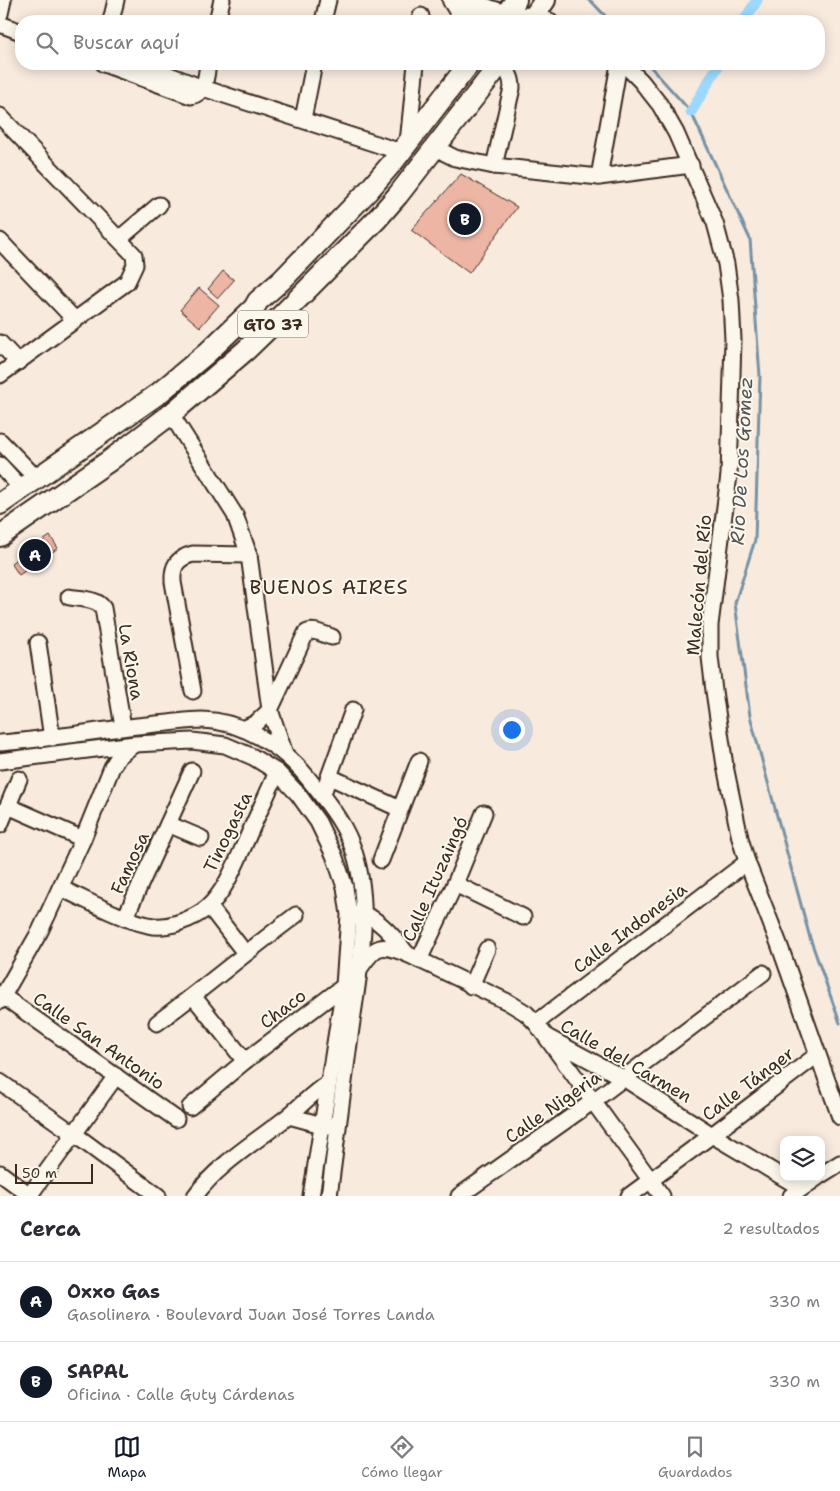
<!DOCTYPE html>
<html lang="es">
<head>
<meta charset="utf-8">
<style>
	:root { --surface:#fff; --page:#f7f7f7; --text:#2b2b33; --muted:#7c7c81; --line:#e1e1e2; --accent:#111827 }
	body { margin:0; font-family:"Shantell Sans",sans-serif; background:var(--page); color:var(--text) }
	.controls { position:absolute; right:15px; bottom:15px; display:grid; overflow:hidden; border-radius:10px; box-shadow:0 2px 12px #0003 }
	.controls button { width:45px; height:45px; display:grid; place-items:center; padding:0; border:0; border-bottom:1px solid var(--line); background:var(--surface); color:var(--text); font:25px sans-serif }
	.scale { position:absolute; left:15px; bottom:12px; width:78px; box-sizing:border-box; padding-left:5px; border:2px solid #3b2a1e; border-top:0; font-size:14px; line-height:18px; white-space:nowrap; color:#3b2a1e; -webkit-text-stroke:4px #fbf7ec; paint-order:stroke }
	.you { position:absolute; left:511px; top:729px; width:18px; height:18px; margin:-12px; border:4px solid #fff; border-radius:50%; background:#1a73e8; box-shadow:0 0 0 8px #1a73e833 }
	.badge { display:grid; place-items:center; width:32px; height:32px; border-radius:50%; background:var(--accent); color:#fff; font-size:16px; font-weight:700 }
	.pin { position:absolute; translate:-50% -50%; border:2px solid #fff; box-shadow:0 1px 5px #0006 }
	.list { margin:0; padding:0; list-style:none }
	h2 { display:flex; justify-content:space-between; align-items:center; height:65px; margin:0; padding:0 20px; font-size:21px }
	h2 small { font-size:16px; font-weight:400; color:var(--muted) }
	.list li { display:grid; grid-template-columns:32px 1fr auto; gap:15px; align-items:center; box-sizing:border-box; height:80px; padding:0 20px; border-top:1px solid var(--line) }
	.list b { display:block; font-size:19px; white-space:nowrap }
	.list p { margin:0; font-size:16px; white-space:nowrap; color:var(--muted) }
	.list em { font-size:16px; font-style:normal; color:var(--muted) }
	.icon { flex:none; width:28px; height:28px; fill:none; stroke:currentColor; stroke-width:2; stroke-linecap:round; stroke-linejoin:round }
	.map { position:relative; flex:none; width:840px; height:1196px; overflow:hidden }
	.search { position:absolute; background:var(--surface); box-shadow:0 2px 12px #0003; left:15px; right:15px; top:15px; height:55px; display:flex; align-items:center; gap:12px; box-sizing:border-box; padding:0 18px; border-radius:20px; color:var(--muted); font-size:19px }
	.sheet { height:225px; background:var(--surface) }
	nav { display:flex; justify-content:space-around; align-items:center; box-sizing:border-box; height:70px; border-top:1px solid var(--line); background:var(--surface); font-size:14px; color:var(--muted) }
	nav a { display:grid; justify-items:center; gap:2px }
	nav .on { color:var(--accent) }
	.map>svg:first-child { display:block }
	.lines { fill:none; stroke-linecap:round; stroke-linejoin:round }
	.stream { stroke:#7592a4; stroke-width:3 }
	.canal { stroke:#9cd8fd; stroke-width:11 }
	.building { fill:#edb5a3; stroke:#3b2a1e }
	.minor-casing { stroke:#3b2a1e; stroke-width:19 }
	.major-casing { stroke:#3b2a1e; stroke-width:24 }
	.minor { stroke:#fbf7ec; stroke-width:15 }
	.major { stroke:#fbf7ec; stroke-width:20 }
	.labels { text-anchor:middle; stroke-width:4; stroke-linejoin:round; paint-order:stroke }
	.shield { fill:#fbf7ec; stroke:#75685c; stroke-width:1 }
	.shield-label { font-size:16px; font-weight:bold; fill:#3b2a1e }
	.street-label { font-size:18px; fill:#3b2a1e; stroke:#fbf7ec }
	.water-label { font-size:19px; font-style:italic; fill:#535656; stroke:#fbf7ec }
	.quarter-label { font-size:20px; letter-spacing:1px; fill:#3b2a1e; stroke:#fbf7ec }
</style>
</head>
<body>
<div class="map">
<svg width="840" height="1196" viewBox="0 0 840 1196">
	<rect width="100%" height="100%" fill="#f8eadd"/>
	<filter id="ink" filterUnits="userSpaceOnUse"><feTurbulence type="fractalNoise" baseFrequency=".02" numOctaves="2"/><feDisplacementMap in="SourceGraphic" scale="10" xChannelSelector="R" yChannelSelector="G"/><feConvolveMatrix kernelMatrix="1 2 1 2 8 2 1 2 1" color-interpolation-filters="sRGB"/></filter>
	<g filter="url(#ink)">
		<g class="lines">
			<g class="stream">
				<path d="M588 0 592 2 610 21"/>
				<path d="M648 64 691 112 750 239 760 376 755 540 735 603 750 716 810 938 840 1023"/>
			</g>
			<g class="canal">
				<path d="M744 21 757 0"/>
				<path d="M691 112 719 64"/>
			</g>
		</g>
		<g class="building">
			<path d="M461 174 517 207 469 273 411 230Z"/>
			<path d="M223 271 234 280 218 298 208 289Z"/>
			<path d="M199 288 219 305 200 327 180 310Z"/>
			<path d="M50 536 58 548 19 575 11 563Z"/>
		</g>
		<g class="lines">
			<g class="minor-casing">
				<g id="minor">
					<path d="M0 14 3 0"/>
					<path d="M533 18 550 21"/>
					<path d="M111 21 116 0"/>
					<path d="M217 21 222 0"/>
					<path d="M323 21 328 0"/>
					<path d="M421 21V16"/>
					<path d="M0 24 21 32"/>
					<path d="M104 64 191 96C206 93 206 76 208 64"/>
					<path d="M141 64 203 88 401 152"/>
					<path d="M624 64 641 81 660 105 676 133 715 223 726 264 731 300 733 340 729 475 710 625V657L714 691 725 766 740 838 747 862 779 944 840 1117"/>
					<path d="M0 116 134 255 135 265 127 282 0 375"/>
					<path d="M303 119 314 64"/>
					<path d="M408 143 416 64"/>
					<path d="M436 147 445 153 455 158 494 166 599 177 691 165"/>
					<path d="M494 166 512 88C512 77 508 71 500 64"/>
					<path d="M599 177 619 64"/>
					<path d="M119 239 159 205"/>
					<path d="M0 241 75 320"/>
					<path d="M0 343 18 362"/>
					<path d="M171 414 235 515 249 555 270 710 285 754"/>
					<path d="M0 441 37 479"/>
					<path d="M0 465 22 489"/>
					<path d="M69 597C79 599 97 598 103 608L123 727"/>
					<path d="M38 643 52 738"/>
					<path d="M193 691 173 582C172 566 177 558 193 554L249 555"/>
					<path d="M243 729 256 723 270 710 306 633C313 628 324 635 332 637"/>
					<path d="M0 743C52 739 104 729 156 724 171 723 187 720 202 720 242 721 282 746 307 777 323 797 341 818 351 843 375 905 358 973 350 1036 343 1090 336 1143 329 1196"/>
					<path d="M0 761 135 744 192 741 225 745 253 757 277 772 298 794 318 822 334 855 345 887 349 915 344 986 311 1196"/>
					<path d="M330 777 400 809"/>
					<path d="M322 796 353 710"/>
					<path d="M8 806 83 839"/>
					<path d="M168 824 201 838"/>
					<path d="M0 825 19 779"/>
					<path d="M381 860 419 761"/>
					<path d="M455 884 523 917"/>
					<path d="M60 888C87 900 120 919 148 925 166 930 194 919 208 907 226 890 236 863 246 841 256 818 267 795 277 772"/>
					<path d="M209 906 245 953"/>
					<path d="M355 915C358 915 361 914 364 915 379 918 398 942 407 954"/>
					<path d="M125 918 192 771"/>
					<path d="M419 960 455 884 484 813"/>
					<path d="M360 968C376 945 380 943 407 954L508 1002 526 1013 536 1023 662 1196"/>
					<path d="M471 986 487 949"/>
					<path d="M0 994 176 1119"/>
					<path d="M193 996 245 1061"/>
					<path d="M0 1001 40 931 83 839 112 767 119 756 133 745"/>
					<path d="M157 1023C204 988 249 950 296 915"/>
					<path d="M536 1023 747 862"/>
					<path d="M547 1037 625 1079 712 1135 801 1188"/>
					<path d="M0 1082 74 1134 158 1196"/>
					<path d="M190 1107 245 1061 344 986"/>
					<path d="M289 1116 322 1125 331 1126"/>
					<path d="M0 1173 31 1196"/>
					<path d="M821 1175 840 1163"/>
					<path d="M29 1196 116 1076"/>
					<path d="M195 1196C217 1165 257 1141 286 1118 301 1106 312 1093 328 1083"/>
					<path d="M459 1196 592 1102 763 973"/>
					<path d="M629 1196 712 1135 817 1055"/>
					<path d="M791 1196 818 1177"/>
				</g>
			</g>
			<g class="major-casing">
				<g id="major">
					<path d="M453 0 466 21"/>
					<path d="M467 0C488 12 509 18 533 18"/>
					<path d="M501 21 516 0"/>
					<path d="M531 21 545 0"/>
					<path d="M0 504 158 394 207 353 254 308 258 301 282 280 368 191 393 162 469 64"/>
					<path d="M0 536 109 461 171 414 246 350 274 323 377 219 398 195 500 64"/>
				</g>
			</g>
			<use href="#minor" class="minor"/>
			<use href="#major" class="major"/>
		</g>
	</g>
	<g class="labels">
		<rect class="shield" x="238" y="310.5" width="70" height="27" rx="4"/>
		<g class="shield-label">
			<text x="273" y="330">GTO 37</text>
		</g>
		<g class="street-label">
			<text transform="translate(699 585) rotate(-85)" y="6">Malecón del Río</text>
			<text transform="translate(131 662) rotate(80)" y="6">La Riona</text>
			<text transform="translate(228 832) rotate(-64)" y="6">Tinogasta</text>
			<text transform="translate(130 863) rotate(-65)" y="6">Famosa</text>
			<text transform="translate(435 879) rotate(-66)" y="6">Calle Ituzaingó</text>
			<text transform="translate(630 928) rotate(-37)" y="6">Calle Indonesia</text>
			<text transform="translate(283 1009) rotate(-37)" y="6">Chaco</text>
			<text transform="translate(99 1041) rotate(35)" y="6">Calle San Antonio</text>
			<text transform="translate(626 1061) rotate(30)" y="6">Calle del Carmen</text>
			<text transform="translate(748 1084) rotate(-37)" y="6">Calle Tánger</text>
			<text transform="translate(553 1107) rotate(-35)" y="6">Calle Nigeria</text>
		</g>
		<g class="water-label">
			<text transform="translate(741 461) rotate(-87)" y="7">Rio De Los Gomez</text>
		</g>
		<g class="quarter-label">
			<text x="329" y="594">BUENOS AIRES</text>
		</g>
	</g>
</svg>
<div class="controls">
<button><svg class="icon" aria-label="layers" viewBox="0 0 24 24"><path d="M12 4l9 5-9 5-9-5zM3 14l9 5 9-5"/></svg></button>
</div>
<div class="scale">50 m</div>
<div class="you"></div>
<div class="pin badge" style="left:35px;top:555px">A</div>
<div class="pin badge" style="left:465px;top:219px">B</div>
<div class="search"><svg class="icon" aria-label="search" viewBox="0 0 24 24"><circle cx="10" cy="10" r="6"/><path d="M15 15l6 6"/></svg>Buscar aquí</div>
</div>
<section class="sheet">
<h2>Cerca<small>2 resultados</small></h2>
<ul class="list">
<li><span class="badge">A</span><div><b>Oxxo Gas</b><p>Gasolinera · Boulevard Juan José Torres Landa</p></div><em>330 m</em></li>
<li><span class="badge">B</span><div><b>SAPAL</b><p>Oficina · Calle Guty Cárdenas</p></div><em>330 m</em></li>
</ul>
</section>
<nav>
<a class="on"><svg class="icon" aria-label="map" viewBox="0 0 24 24"><path d="M3 6l6-2 6 2 6-2v14l-6 2-6-2-6 2zM9 4v14M15 6v14"/></svg>Mapa</a>
<a><svg class="icon" aria-label="directions" viewBox="0 0 24 24"><path d="M12 3l9 9-9 9-9-9zM9 14v-3h6M13 9l2 2-2 2"/></svg>Cómo llegar</a>
<a><svg class="icon" aria-label="saved" viewBox="0 0 24 24"><path d="M7 4h10v16l-5-4-5 4z"/></svg>Guardados</a>
</nav>
</body>
</html>
